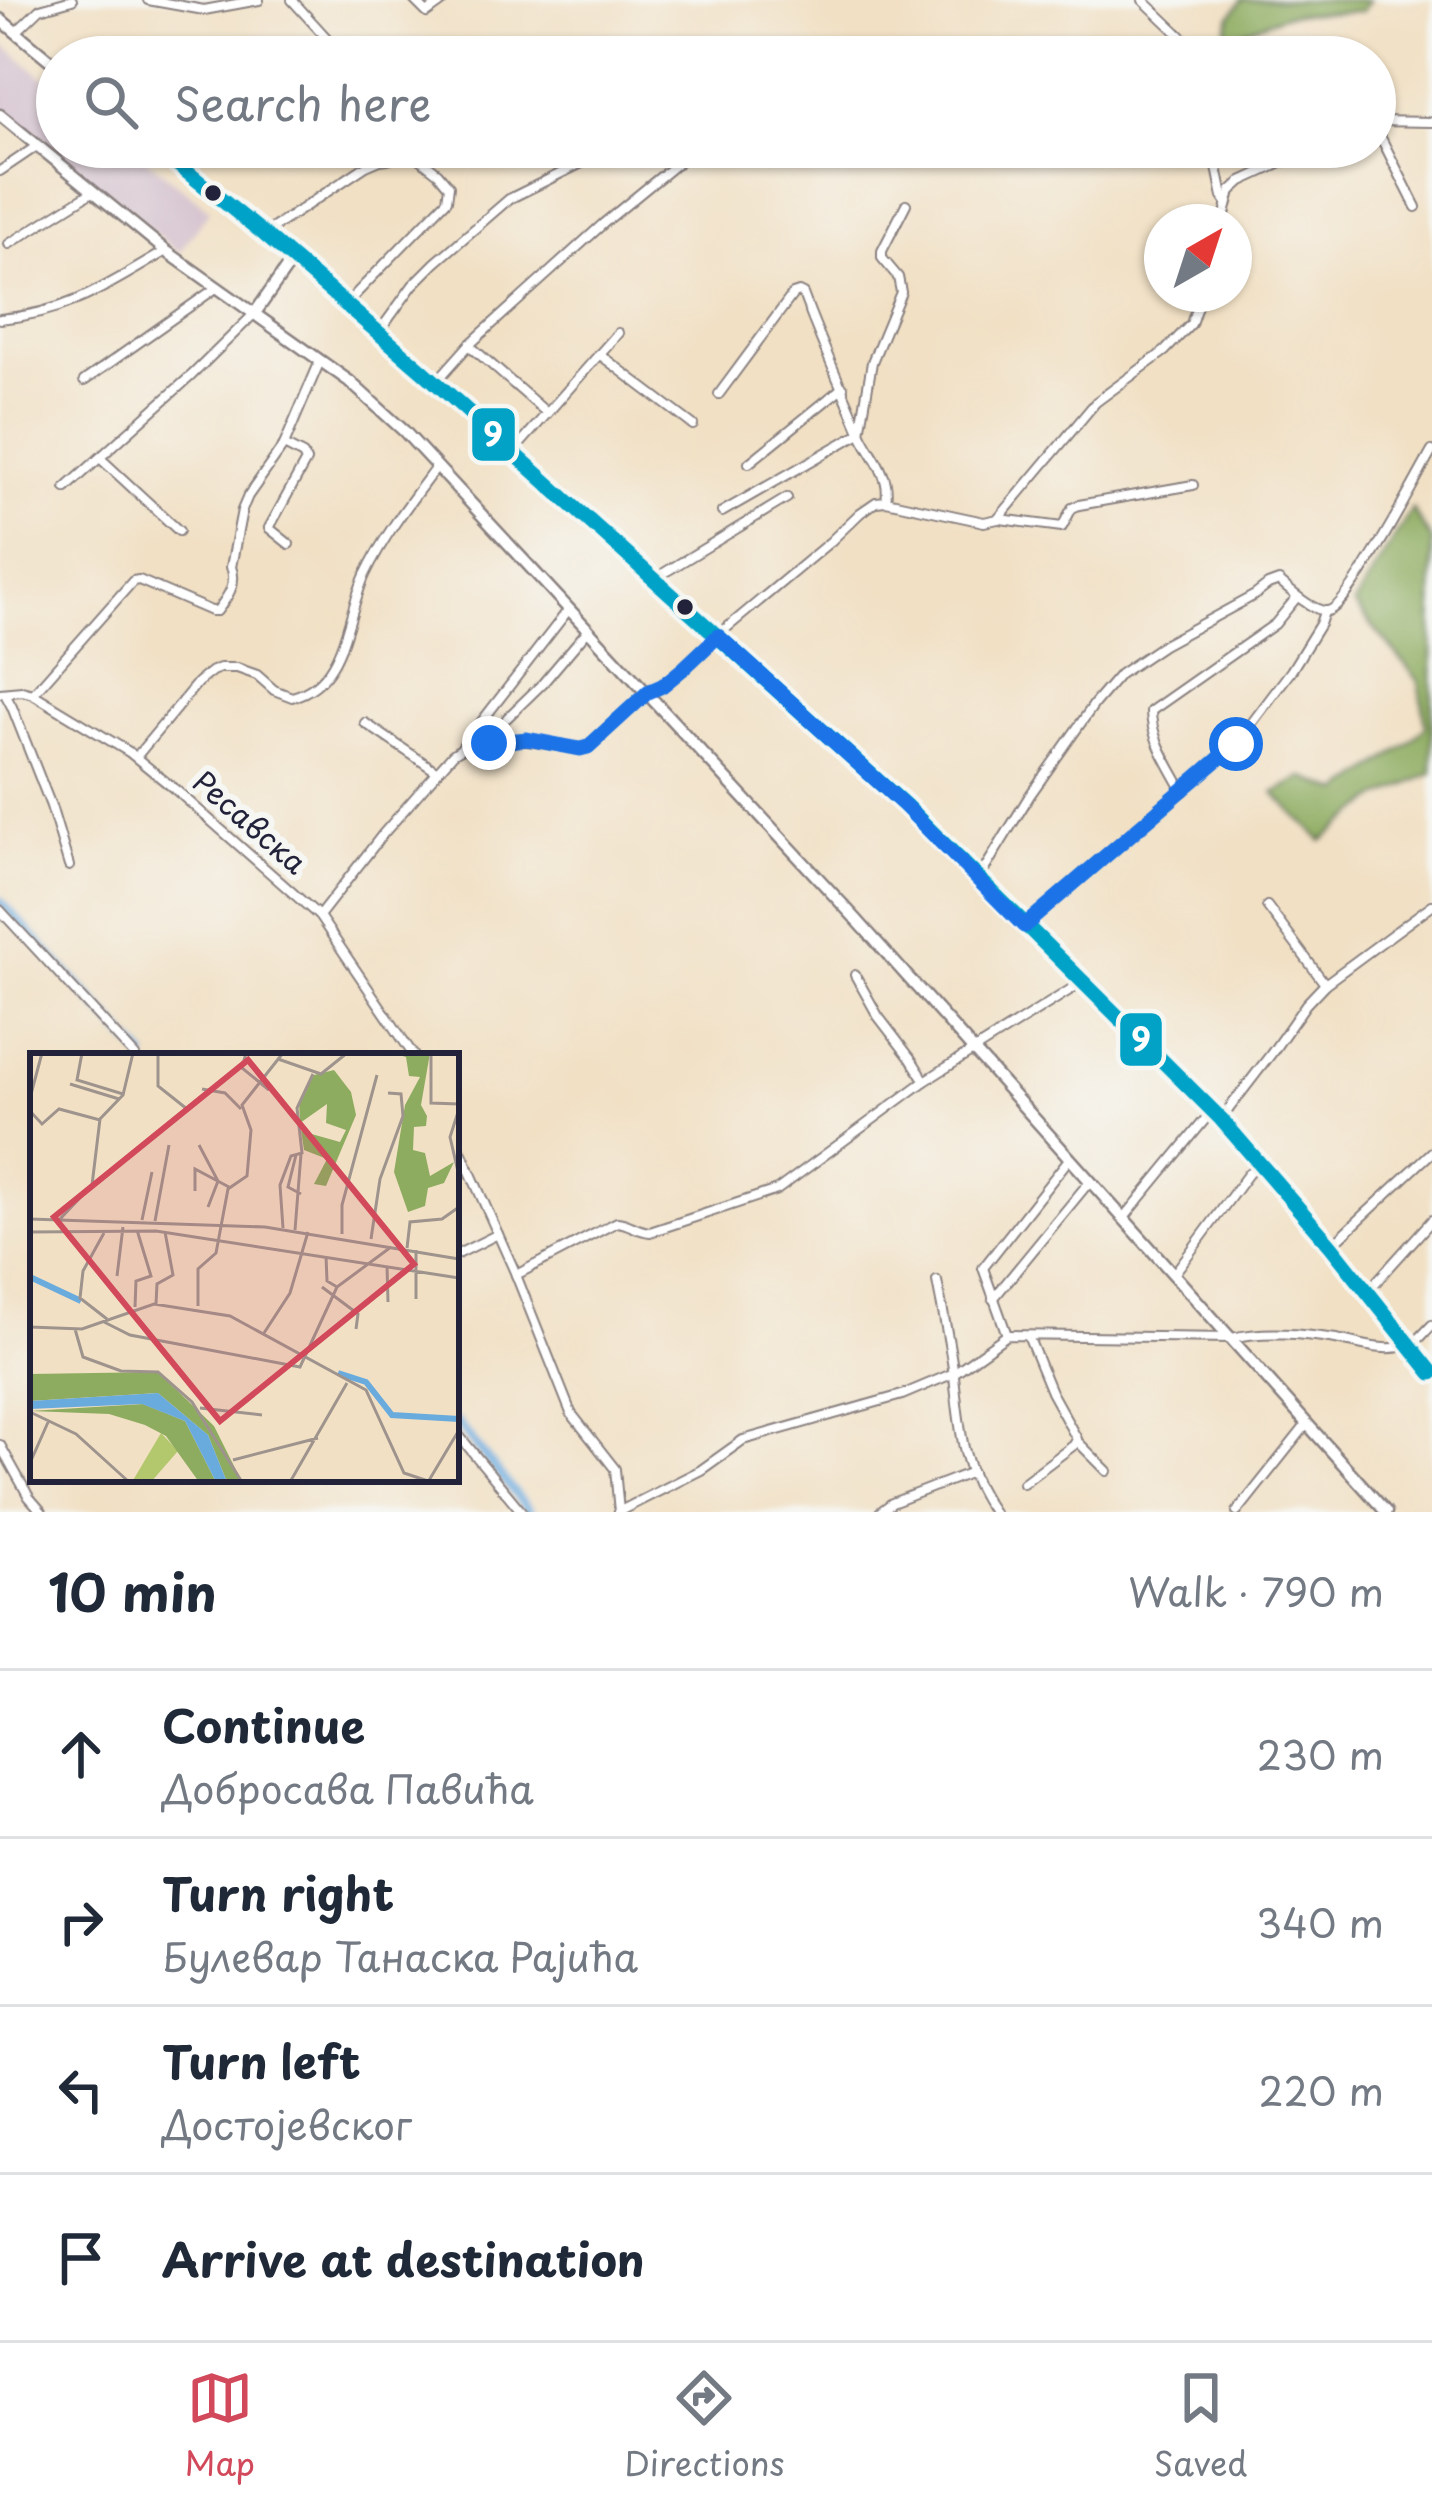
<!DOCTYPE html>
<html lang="en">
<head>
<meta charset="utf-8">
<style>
	:root { --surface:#fff; --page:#f6f6f7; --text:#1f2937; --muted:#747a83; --line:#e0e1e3; --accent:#d1495b }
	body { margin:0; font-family:"Playpen Sans",sans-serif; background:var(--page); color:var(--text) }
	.compass { position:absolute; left:1144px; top:204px; width:108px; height:108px; border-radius:50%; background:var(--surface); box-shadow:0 3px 9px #0004; rotate:39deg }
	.stop { position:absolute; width:36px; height:36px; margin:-27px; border:9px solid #1a73e8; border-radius:50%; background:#fff }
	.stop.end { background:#1a73e8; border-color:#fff; box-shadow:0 3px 12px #0008 }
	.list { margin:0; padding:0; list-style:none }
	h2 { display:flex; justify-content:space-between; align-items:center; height:156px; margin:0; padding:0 48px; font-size:51px }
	h2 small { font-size:39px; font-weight:400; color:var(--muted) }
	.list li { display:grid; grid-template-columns:78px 1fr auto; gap:36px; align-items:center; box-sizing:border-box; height:168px; padding:0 48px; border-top:3px solid var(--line) }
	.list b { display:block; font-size:45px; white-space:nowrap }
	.list p { margin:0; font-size:39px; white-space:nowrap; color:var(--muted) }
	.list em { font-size:39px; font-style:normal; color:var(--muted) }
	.icon { flex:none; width:66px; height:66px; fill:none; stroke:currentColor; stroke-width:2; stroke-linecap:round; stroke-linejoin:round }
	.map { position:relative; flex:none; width:1432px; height:1512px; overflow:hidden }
	.search { position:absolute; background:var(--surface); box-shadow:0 3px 9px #0004; left:36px; right:36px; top:36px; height:132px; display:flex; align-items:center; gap:30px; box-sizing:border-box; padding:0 42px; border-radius:66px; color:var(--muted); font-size:45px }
	.sheet { height:828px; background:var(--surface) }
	nav { display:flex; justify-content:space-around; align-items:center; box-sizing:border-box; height:168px; border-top:3px solid var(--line); background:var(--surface); font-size:33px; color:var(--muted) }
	nav a { display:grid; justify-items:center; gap:6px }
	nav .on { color:var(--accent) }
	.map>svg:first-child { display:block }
	.industrial { fill:#d1bdcb }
	.forest { fill:#8eac60; stroke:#58674e; stroke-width:3 }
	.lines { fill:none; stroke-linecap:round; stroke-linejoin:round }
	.canal { stroke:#6aabde; stroke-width:9 }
	.street-casing { stroke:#8a8180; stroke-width:12 }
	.secondary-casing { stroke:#8a8180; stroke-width:15 }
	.street { stroke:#fff; stroke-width:8 }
	.secondary { stroke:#fff; stroke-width:10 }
	.bus-1-casing { stroke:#f6f6f2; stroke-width:24 }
	.bus-1 { stroke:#02a2c7; stroke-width:15 }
	.route { stroke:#1a73e8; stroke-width:15 }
	.bus-dot { fill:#22223b; stroke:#f6f6f2; stroke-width:4.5 }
	.labels { text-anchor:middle; stroke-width:12; stroke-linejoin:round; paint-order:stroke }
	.street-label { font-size:30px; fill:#22223b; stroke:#f6f6f2 }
	.inset-river { fill:none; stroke:#6aabde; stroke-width:6 }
	.inset-road { fill:none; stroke:#9e948d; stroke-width:3 }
	.view { fill:#d1495b; fill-opacity:0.15; stroke:#d1495b; stroke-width:6 }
	.inset-edge { fill:none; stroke:#22223b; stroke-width:6 }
	.line-badge { stroke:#f6f6f2; stroke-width:4.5 }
	.badge-label { font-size:33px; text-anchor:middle; font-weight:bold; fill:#fff }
</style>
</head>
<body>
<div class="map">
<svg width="1432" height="1512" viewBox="0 0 1432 1512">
	<rect width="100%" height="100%" fill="#f6f6f2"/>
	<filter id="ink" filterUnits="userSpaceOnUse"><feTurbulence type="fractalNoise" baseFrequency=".00833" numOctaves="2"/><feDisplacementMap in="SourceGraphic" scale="24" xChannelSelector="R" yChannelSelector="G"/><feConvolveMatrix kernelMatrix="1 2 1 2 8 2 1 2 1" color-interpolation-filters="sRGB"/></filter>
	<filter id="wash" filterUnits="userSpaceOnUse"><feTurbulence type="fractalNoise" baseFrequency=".004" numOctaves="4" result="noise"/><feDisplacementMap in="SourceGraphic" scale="48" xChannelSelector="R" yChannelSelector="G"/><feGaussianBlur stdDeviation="2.7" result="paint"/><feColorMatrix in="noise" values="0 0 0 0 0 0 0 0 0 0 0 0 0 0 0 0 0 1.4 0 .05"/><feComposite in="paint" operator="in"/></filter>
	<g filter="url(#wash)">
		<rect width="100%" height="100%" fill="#f1e0c4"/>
		<path class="industrial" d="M4 45 57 88V147H131L210 210 179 253 0 109V50Z"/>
		<g class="forest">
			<path d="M1242 0H1369L1361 12 1284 15 1224 40 1231 16Z"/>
			<path d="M1412 509 1432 541V773L1375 800 1322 841 1274 793 1303 777 1341 792 1408 744 1426 726 1419 681 1354 604Z"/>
		</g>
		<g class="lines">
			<g class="canal">
				<path d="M0 901 144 1056"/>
				<path d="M456 1422 530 1512"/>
			</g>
		</g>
	</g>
	<g filter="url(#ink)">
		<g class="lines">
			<g class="street-casing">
				<g id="street">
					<path d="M148 0 204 10 259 0"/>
					<path d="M292 0 344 57"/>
					<path d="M414 0 427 13 445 0"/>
					<path d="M1143 0 1203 57"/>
					<path d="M16 32 40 9 72 0"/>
					<path d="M1375 121 1432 122"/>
					<path d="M1375 126 1416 207"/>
					<path d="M1213 147 1223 197 1227 203"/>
					<path d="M0 171 37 146"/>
					<path d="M1223 222 1231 191 1242 181 1316 147"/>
					<path d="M264 234 366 166 380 160 415 155 438 173 449 186 447 200 346 304"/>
					<path d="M9 244 92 192"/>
					<path d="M0 319C69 313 108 285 166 251"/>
					<path d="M379 332 413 285 435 263 509 199 598 155"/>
					<path d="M469 345 547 413"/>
					<path d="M599 354 693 425"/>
					<path d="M84 381 216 288"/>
					<path d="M436 382 469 345 604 223 697 147"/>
					<path d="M719 394 793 294 799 292 803 294C820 340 840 384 859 429 865 445 876 457 882 472 887 482 888 490 886 501"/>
					<path d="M284 445 303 455 306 461 269 528 289 544"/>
					<path d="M513 452 618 333"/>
					<path d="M100 458 179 531"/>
					<path d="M749 463 843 387"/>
					<path d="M66 488 192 375 254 314"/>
					<path d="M722 512 860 433 872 362 901 292 898 277 882 258V251L906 204"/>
					<path d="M1000 519 1062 527 1072 508 1079 505 1193 485"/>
					<path d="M654 579 787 498"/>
					<path d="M0 693 22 691 33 694 129 752 177 791 319 916 414 1056"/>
					<path d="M5 694 12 707 51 806 69 866"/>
					<path d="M33 694 133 581 139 580 211 611H217C227 598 238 583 231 567L242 510 248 496 284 445 320 361"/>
					<path d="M507 718 543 683 588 630"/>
					<path d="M365 723 436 771"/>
					<path d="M462 747 569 609"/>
					<path d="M136 757 198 682 212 671 220 668H237L257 675 274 690 292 697C346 683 345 618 365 575 384 535 411 501 437 466"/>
					<path d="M1183 791C1170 766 1151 740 1151 711L1275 624 1297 597"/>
					<path d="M979 878 1030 795 1095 703 1120 674 1163 645 1255 595 1268 585 1279 581C1289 590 1314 612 1327 611 1348 610 1418 475 1432 451"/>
					<path d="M1267 906 1325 984"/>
					<path d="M0 910 135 1056"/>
					<path d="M319 916 383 834 453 754C486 730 543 743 580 749L588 747 648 692 662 686 684 668 717 636 831 541 860 513 876 502 886 501 984 522 998 519 1096 402 1165 351 1191 324 1201 294"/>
					<path d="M1025 925 1236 744 1291 671 1320 624 1324 612"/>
					<path d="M855 975 878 1016 911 1059 925 1081"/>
					<path d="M1221 1119 1271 1054 1306 1004 1325 984 1432 905"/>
					<path d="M456 1140 514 1270 571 1413 615 1469 619 1512"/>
					<path d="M1124 1218 1212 1111"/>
					<path d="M1331 1246 1432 1152"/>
					<path d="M456 1255 498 1234"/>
					<path d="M1174 1274 1248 1174 1260 1162"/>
					<path d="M516 1275 617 1222C629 1223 637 1231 650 1232L777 1190 925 1081 1081 983"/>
					<path d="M937 1281C943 1313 950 1344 954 1376 960 1428 961 1468 993 1512"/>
					<path d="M1368 1291 1432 1220"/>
					<path d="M993 1299 1090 1181"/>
					<path d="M1007 1335 983 1268 1069 1159"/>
					<path d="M1411 1347 1432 1325"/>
					<path d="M456 1432 522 1512"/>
					<path d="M1077 1441 1107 1471"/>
					<path d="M0 1445 29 1497 42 1512"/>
					<path d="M1023 1483 1074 1445 1077 1439 1051 1392 1028 1336"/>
					<path d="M618 1512 701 1470 743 1440 902 1395 954 1373 1007 1335 1232 1338C1265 1330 1302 1334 1336 1339 1362 1344 1383 1353 1410 1345"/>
					<path d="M880 1512 892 1503 972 1472"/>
					<path d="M1237 1512 1307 1424"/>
				</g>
			</g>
			<g class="secondary-casing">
				<g id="secondary">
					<path d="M0 19 57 66"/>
					<path d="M0 115 166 251 349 381 404 431 856 919 1386 1512"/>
					<path d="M156 147 264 234 424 372 906 806 1221 1119 1331 1246 1432 1373"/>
					<path d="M255 313 293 259"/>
				</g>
			</g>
			<use href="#street" class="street"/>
			<use href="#secondary" class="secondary"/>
			<g class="bus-1-casing">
				<path id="bus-1" d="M156 147 264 234 424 372 906 806 1221 1119 1331 1246 1432 1373"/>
			</g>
			<use href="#bus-1" class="bus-1"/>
		</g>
	</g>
	<g class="lines" filter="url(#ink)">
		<path class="route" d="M489 743 527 739 580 749 588 747 648 692 662 686 684 668 718 636 905 806 1024 926 1236 744"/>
	</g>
	<g class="bus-dot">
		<circle cx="213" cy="193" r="10"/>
		<circle cx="685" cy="607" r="10"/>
	</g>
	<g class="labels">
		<g class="street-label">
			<text transform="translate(249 823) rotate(41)" y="10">Ресавска</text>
		</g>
	</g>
	<g transform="translate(30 1053)">
		<rect width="429" height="429" fill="#f1e0c4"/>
		<path d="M131 380 148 398 121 429H102Z" fill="#b3c86d"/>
		<path d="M363 0H400L391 52 397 63 396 73 384 74 383 97 395 100 400 123 424 109 414 130 398 135 395 153 378 159 364 119 375 52 390 24 379 23 376 4ZM304 17 321 39 326 62 296 133 284 131 297 106 274 97 271 78 310 89 316 77 296 70 297 51 270 70 269 49 284 22ZM128 319 184 373 212 429H197L178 382 128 340 0 348V321ZM113 351 155 368 186 429H169L136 383 115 372 79 361 0 358Z" fill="#8eac60"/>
		<path d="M128 340 178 382 197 429H186L155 368 112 351 0 356V348Z" fill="#6aabde"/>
		<path class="inset-river" d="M0 224 51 248M308 320 336 329 362 362 429 366"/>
		<path class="inset-road" d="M52 0 47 27 93 41M216 0 212 15 239 37M401 0V50L429 51M128 1V33L157 56M248 6 291 21 317 0M40 31 89 46M172 36 195 40 211 56M0 45 12 0M429 56 420 84 429 123M0 58 12 71 29 56 70 67M169 92 188 128 178 154M266 102 258 134 271 141M165 138V116L199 134M0 166 235 174 429 206M30 166 62 132 70 66 93 42 103 0M112 167 122 119M125 168 139 92M253 175 250 132 261 103 272 100 267 55 283 21M265 177 271 101M0 179 126 178 429 225M74 180 53 218 50 245 77 266M312 181V152L347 22M341 186 350 126 373 63 371 41 358 40M377 195 380 169 412 166 429 154M386 197V246M296 203 297 228 307 234M357 213 358 249M87 223 93 174M292 234 328 261 326 276M126 251 127 231 143 222 135 179M168 253V216L186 200 198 136 217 123 221 77 212 52 253 0M105 254 106 228 121 223 107 177M74 269 100 282 270 314 307 234 361 194M0 274 52 276 124 251 200 263 336 337 374 420 398 428M45 276 53 304 91 318 128 319 162 349 212 429M234 280 260 240 278 179M170 355 232 362M0 359 46 381 99 429M203 407 288 385M0 410 19 367M260 429 317 330M398 429 429 377"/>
		<path class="view" d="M218 7 384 211 190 368 24 164Z"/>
		<rect width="429" height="429" class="inset-edge"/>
	</g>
	<g class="line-badge">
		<rect x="470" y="406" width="47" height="57" rx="12" fill="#02a2c7"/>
		<rect x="1118" y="1011" width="46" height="57" rx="12" fill="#02a2c7"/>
	</g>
	<g class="badge-label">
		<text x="493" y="446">9</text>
		<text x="1141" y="1051">9</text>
	</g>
</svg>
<svg class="compass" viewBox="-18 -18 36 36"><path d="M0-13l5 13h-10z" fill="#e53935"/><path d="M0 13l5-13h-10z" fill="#747a83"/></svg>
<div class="stop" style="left:1236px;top:744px"></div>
<div class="stop end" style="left:489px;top:743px"></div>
<div class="search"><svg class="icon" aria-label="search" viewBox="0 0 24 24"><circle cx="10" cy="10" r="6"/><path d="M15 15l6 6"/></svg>Search here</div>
</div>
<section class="sheet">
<h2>10 min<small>Walk · 790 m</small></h2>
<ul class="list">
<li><svg class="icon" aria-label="ahead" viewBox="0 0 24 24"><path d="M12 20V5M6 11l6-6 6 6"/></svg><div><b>Continue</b><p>Добросава Павића</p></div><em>230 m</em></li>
<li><svg class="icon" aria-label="right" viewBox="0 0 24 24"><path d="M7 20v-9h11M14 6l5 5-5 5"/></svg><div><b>Turn right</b><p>Булевар Танаска Рајића</p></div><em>340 m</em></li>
<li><svg class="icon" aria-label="left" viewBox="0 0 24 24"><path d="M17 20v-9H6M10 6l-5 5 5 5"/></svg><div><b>Turn left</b><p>Достојевског</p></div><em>220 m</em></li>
<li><svg class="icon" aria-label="arrive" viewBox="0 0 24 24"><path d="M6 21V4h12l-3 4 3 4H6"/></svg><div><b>Arrive at destination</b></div></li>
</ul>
</section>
<nav>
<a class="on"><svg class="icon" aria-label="map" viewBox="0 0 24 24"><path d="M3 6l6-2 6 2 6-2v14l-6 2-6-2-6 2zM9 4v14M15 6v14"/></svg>Map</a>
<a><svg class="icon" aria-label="directions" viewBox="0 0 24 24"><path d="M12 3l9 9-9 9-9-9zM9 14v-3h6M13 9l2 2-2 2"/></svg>Directions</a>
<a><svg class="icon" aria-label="saved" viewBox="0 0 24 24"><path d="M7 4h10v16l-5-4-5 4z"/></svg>Saved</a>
</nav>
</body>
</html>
